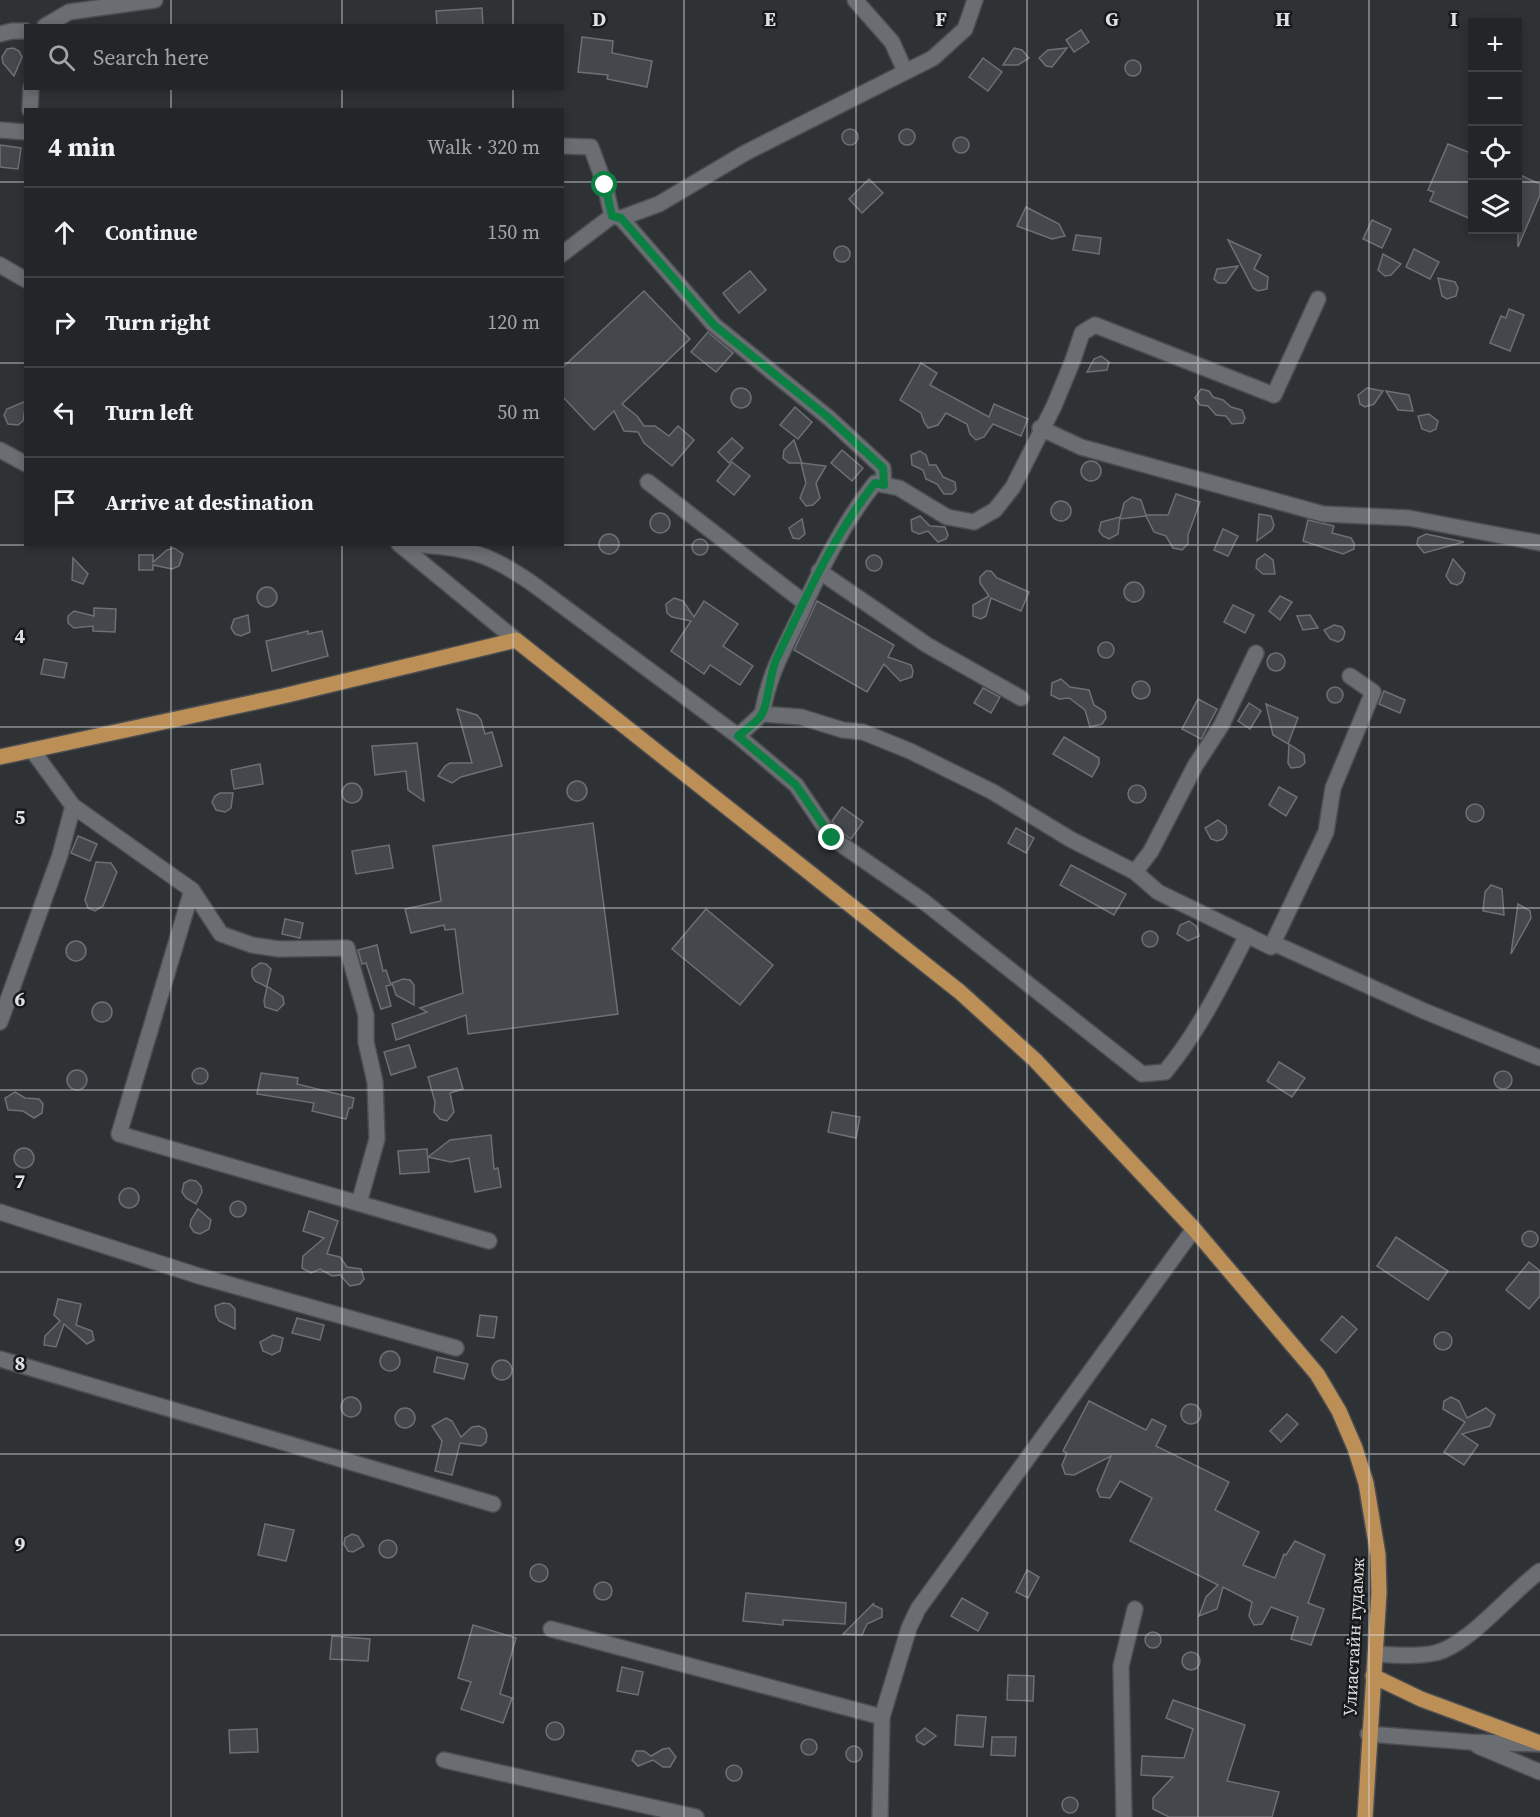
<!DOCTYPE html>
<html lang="en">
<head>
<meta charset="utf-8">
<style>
	:root { --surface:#222628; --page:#2a2e30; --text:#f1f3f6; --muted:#a2a5a8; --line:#3f4345 }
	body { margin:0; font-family:"Source Serif 4",serif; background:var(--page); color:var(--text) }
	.controls { position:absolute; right:18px; top:18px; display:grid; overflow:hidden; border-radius:0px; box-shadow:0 3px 9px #0003 }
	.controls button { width:54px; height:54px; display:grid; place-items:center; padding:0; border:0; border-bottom:2px solid var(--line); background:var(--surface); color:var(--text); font:30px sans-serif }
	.stop { position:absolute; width:18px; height:18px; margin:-14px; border:4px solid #0b8043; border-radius:50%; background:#fff }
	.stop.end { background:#0b8043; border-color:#fff; box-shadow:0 2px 6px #0008 }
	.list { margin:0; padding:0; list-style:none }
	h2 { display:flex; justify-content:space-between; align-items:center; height:78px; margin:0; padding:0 24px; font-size:26px }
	h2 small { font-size:20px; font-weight:400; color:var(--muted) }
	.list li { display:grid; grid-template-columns:39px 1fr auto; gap:18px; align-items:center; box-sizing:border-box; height:90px; padding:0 24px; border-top:2px solid var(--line) }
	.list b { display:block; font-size:22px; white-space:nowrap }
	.list em { font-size:20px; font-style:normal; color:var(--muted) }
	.icon { flex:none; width:33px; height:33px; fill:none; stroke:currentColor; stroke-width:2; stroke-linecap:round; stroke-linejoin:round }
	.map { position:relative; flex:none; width:1540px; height:1817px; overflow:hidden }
	.search { position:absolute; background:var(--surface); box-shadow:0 3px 9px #0003; left:24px; top:24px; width:540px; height:66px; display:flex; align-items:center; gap:15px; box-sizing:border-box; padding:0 21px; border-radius:0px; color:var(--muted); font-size:22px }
	.panel { position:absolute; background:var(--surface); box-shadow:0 3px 9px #0003; left:24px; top:108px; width:540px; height:438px; border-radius:0px }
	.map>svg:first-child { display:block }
	.building { fill:#44474b; stroke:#6c7074; stroke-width:1.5 }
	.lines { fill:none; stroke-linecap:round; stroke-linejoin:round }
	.minor-casing { stroke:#4b4d50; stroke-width:18 }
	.major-casing { stroke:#4b4d50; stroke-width:18 }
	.minor { stroke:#6a6e72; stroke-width:15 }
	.major { stroke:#bc8f57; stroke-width:15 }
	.route { stroke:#0b8043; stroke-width:8 }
	.grid { fill:none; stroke:#dee0e2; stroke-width:1.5; stroke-opacity:0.55 }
	.labels { text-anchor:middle; stroke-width:5; stroke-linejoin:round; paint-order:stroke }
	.street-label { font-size:18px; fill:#dee0e2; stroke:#18191b }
	.grid-label { font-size:20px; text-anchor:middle; font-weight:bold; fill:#dee0e2; stroke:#18191b; stroke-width:5; stroke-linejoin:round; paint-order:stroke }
</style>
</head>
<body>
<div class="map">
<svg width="1540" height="1817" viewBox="0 0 1540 1817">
	<rect width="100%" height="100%" fill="#2e3235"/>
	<g class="building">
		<path d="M482 8 483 26H437L436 11Z"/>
		<path d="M1081 30 1089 42 1074 52 1066 40Z"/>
		<path d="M582 37 613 41 612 53 652 61 647 87 607 79 608 75 578 72Z"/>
		<path d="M13 48 19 51 22 57 14 76 3 63 2 57 7 49Z"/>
		<path d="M1014 48 1022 50 1029 58 1018 65H1003Z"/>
		<path d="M1067 48 1052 67 1046 66 1039 58 1048 50Z"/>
		<path d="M983 58 1002 72 988 91 969 77Z"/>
		<circle cx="1133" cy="68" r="8"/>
		<circle cx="907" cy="137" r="8"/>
		<circle cx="850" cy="137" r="8"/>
		<circle cx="961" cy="145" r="8"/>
		<path d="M1448 144 1473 154V220L1430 201 1434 192 1428 190Z"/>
		<path d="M0 145 21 148 18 169 0 167Z"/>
		<path d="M1518 174 1540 184V195L1518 247Z"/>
		<path d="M869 179 883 193 862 213 849 199Z"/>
		<path d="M1026 207 1059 224 1065 236 1052 239 1017 226Z"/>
		<path d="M1372 220 1391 229 1382 248 1363 239Z"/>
		<path d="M1076 235 1101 238 1099 254 1073 250Z"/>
		<path d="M1228 240 1261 255 1254 269 1268 277 1267 289 1258 291 1253 288Z"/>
		<circle cx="842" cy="254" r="8"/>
		<path d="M1414 249 1439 262 1430 279 1406 267Z"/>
		<path d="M1383 254 1401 264 1391 275 1385 276 1378 270Z"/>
		<path d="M1238 266 1226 283H1218L1214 279 1217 269Z"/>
		<path d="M750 271 766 290 739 313 723 293Z"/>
		<path d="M1438 278 1455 282 1458 288 1456 296 1447 299 1442 296Z"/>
		<path d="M644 291 690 339 622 404 637 416 644 426H655L669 436 678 426 694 440 672 466 644 443 638 432 624 431 614 411 594 430 562 396V368Z"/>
		<path d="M1509 309 1524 315 1510 351 1490 343 1501 316 1506 318Z"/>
		<path d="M708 332 733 353 716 372 691 352Z"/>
		<path d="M1101 356 1109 362 1107 370 1087 372 1094 359Z"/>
		<path d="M921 363 937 373 930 385 989 417 994 404 1028 419 1021 436 993 424 984 437 976 440 970 434 967 424 946 413 938 425 928 428 924 422 921 413 900 400Z"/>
		<circle cx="741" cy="398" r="10"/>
		<path d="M1367 388 1383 391 1374 404 1365 407 1360 404 1358 395Z"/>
		<path d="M1201 389 1209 391 1213 397 1223 400 1231 407 1242 410 1245 418 1243 423 1232 424 1226 416 1216 415 1208 406 1200 405 1195 398Z"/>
		<path d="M1386 391 1409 395 1413 411 1398 410Z"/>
		<path d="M26 401 23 421 18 425 8 424 4 415 7 409Z"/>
		<path d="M795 407 812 422 798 439 780 425Z"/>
		<path d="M1429 414 1438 421 1436 429 1430 432 1422 429 1418 416Z"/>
		<path d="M732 438 743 448 729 463 718 452Z"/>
		<path d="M794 440 802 463 826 466 816 483 820 498 813 505 806 506 800 498 806 483 801 463H789L783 458 784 450Z"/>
		<path d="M842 450 863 468 852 481 831 463Z"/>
		<path d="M920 451 926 455 929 465H936L943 477 955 482 956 490 952 494H944L937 484 926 479 923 470 912 465 911 455Z"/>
		<circle cx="1091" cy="471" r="10"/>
		<path d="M732 462 750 476 734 495 717 481Z"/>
		<path d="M1176 494 1200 502 1188 535V544L1182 550 1173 548 1166 536 1154 532 1146 516 1120 519 1124 503 1132 497 1141 500 1146 515H1168Z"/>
		<circle cx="1061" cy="511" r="10"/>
		<circle cx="660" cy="523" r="10"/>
		<path d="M1259 514 1271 516 1274 525 1272 530 1257 541Z"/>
		<path d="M920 516 930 526 945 527 948 535 946 539 938 542 928 531 919 534 912 531 911 520Z"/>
		<path d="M1120 517 1118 534 1109 539 1103 536 1099 531 1101 522Z"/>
		<path d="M802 519 805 534 799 539 793 538 789 528Z"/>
		<path d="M1308 520 1334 526 1332 533 1351 538 1354 543V549L1343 554 1303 541Z"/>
		<path d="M1223 529 1238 536 1228 556 1214 550Z"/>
		<circle cx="609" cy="544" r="10"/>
		<path d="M1426 534 1464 542 1424 553 1417 544 1418 538Z"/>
		<circle cx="700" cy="547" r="8"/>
		<path d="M174 548 183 554 179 566 172 569 153 565V570H139V555H153V562L167 550Z"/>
		<path d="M1265 554 1273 560 1275 574H1263L1256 568 1257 560Z"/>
		<circle cx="874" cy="563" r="8"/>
		<path d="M73 558 88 574 83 584 72 580Z"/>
		<path d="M1453 559 1465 573 1462 582 1457 585 1451 583 1446 576Z"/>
		<path d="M991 571 997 578 1029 592 1021 611 991 598 986 616 981 619 973 616V605L989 596 980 583V577L986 571Z"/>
		<circle cx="1134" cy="592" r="10"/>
		<circle cx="267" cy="597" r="10"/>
		<path d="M1280 596 1292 602 1280 620 1269 611Z"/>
		<path d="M674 598 683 601 694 617 704 601 738 624 723 646 753 666 740 685 710 665 704 674 671 651 691 621 672 617 667 613 666 604Z"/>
		<path d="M817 601 894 645 888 657 911 665 913 671 912 677 900 681 884 664 867 692 794 650Z"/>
		<path d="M1233 605 1254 615 1245 633 1224 622Z"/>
		<path d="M94 608 116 609 115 632 93 631V626L74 628 68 623V616L74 611 94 616Z"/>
		<path d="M248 615 250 632 241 636 235 634 231 628 234 619Z"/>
		<path d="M1310 615 1318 628 1303 630 1297 616Z"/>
		<path d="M1334 625 1342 627 1345 632 1343 639 1338 642 1330 639 1324 630Z"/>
		<path d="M308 631V634L322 631 328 656 272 671 266 641Z"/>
		<circle cx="1106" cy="650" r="8"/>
		<circle cx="1276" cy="662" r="9"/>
		<path d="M44 659 67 663 64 678 41 674Z"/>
		<path d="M1061 679 1070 687 1089 690 1094 705 1105 712 1106 718 1102 724 1090 727 1085 710 1069 698 1059 699 1051 695 1052 683Z"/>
		<circle cx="1141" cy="690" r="9"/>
		<circle cx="1335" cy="695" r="8"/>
		<path d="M983 688 1000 697 991 713 974 703Z"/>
		<path d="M1384 691 1405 700 1400 713 1379 704Z"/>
		<path d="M1198 699 1217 709 1201 739 1182 729Z"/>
		<path d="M1249 703 1261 711 1250 729 1238 721Z"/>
		<path d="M1266 704 1298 718 1288 744 1273 735Z"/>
		<path d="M457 709 477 715 481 720 485 734 492 732 502 766 461 777 452 783 438 776 445 766 450 763H472Z"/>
		<path d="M1064 737 1099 758V764L1092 777 1053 754Z"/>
		<path d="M417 743 424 801 408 790 406 771 375 775 372 746Z"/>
		<path d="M1289 744 1304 754 1305 763 1300 767 1291 768 1288 763Z"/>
		<path d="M260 764 263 784 234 789 231 770Z"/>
		<circle cx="577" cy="791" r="10"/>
		<circle cx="352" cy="793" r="10"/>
		<circle cx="1137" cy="794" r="9"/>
		<path d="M1279 787 1297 797 1286 816 1269 805Z"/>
		<path d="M233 793 231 808 225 812 216 810 212 802 215 796 220 793Z"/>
		<circle cx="1475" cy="813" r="9"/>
		<path d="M842 807 863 822 851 839 838 830 832 821Z"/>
		<path d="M1218 820 1226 826 1227 833 1223 839 1217 841 1211 839 1205 828Z"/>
		<path d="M593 823 618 1014 468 1034 466 1015 396 1040 392 1024 427 1012 420 1008 463 993 455 929 445 930 444 925 411 933 405 909 441 901 433 846Z"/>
		<path d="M1016 828 1034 838 1026 853 1008 843Z"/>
		<path d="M78 836 97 844 90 861 71 853Z"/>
		<path d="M389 845 393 868 356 874 352 851Z"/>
		<path d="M96 862 111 863 117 872 103 906 95 911 88 908 85 900Z"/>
		<path d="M1071 865 1126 894 1114 915 1060 885Z"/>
		<path d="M1491 885 1502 889 1504 915 1483 911 1485 892Z"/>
		<path d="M1518 904 1530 911 1531 918 1511 954Z"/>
		<path d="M706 909 773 965 740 1005 672 949Z"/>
		<path d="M285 919 303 923 300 938 282 934Z"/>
		<path d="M1189 921 1197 927 1199 936 1188 941 1177 934 1180 925Z"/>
		<circle cx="1150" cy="939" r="8"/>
		<circle cx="76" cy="951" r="10"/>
		<path d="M377 945 383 971 386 970 391 985 386 986 391 1006 381 1009 366 963 362 964 358 950Z"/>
		<path d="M260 963 266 964 271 969 267 986 283 997 284 1004 277 1011 265 1007 264 1001 267 987 255 981 252 976V969Z"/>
		<path d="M403 979 410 980 414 985V1005L396 995 392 983Z"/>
		<circle cx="102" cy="1012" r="10"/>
		<path d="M409 1045 416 1067 391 1075 384 1052Z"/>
		<path d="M1279 1062 1305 1078 1292 1097 1267 1081Z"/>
		<circle cx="200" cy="1076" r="8"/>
		<path d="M457 1068 463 1089 450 1093 454 1112 447 1121 440 1119 434 1112 435 1102 428 1077Z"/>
		<circle cx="77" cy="1080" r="10"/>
		<circle cx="1503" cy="1080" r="9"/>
		<path d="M261 1073 298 1078 297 1084 354 1098 352 1108H349L346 1119 312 1111 314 1103 257 1094Z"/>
		<path d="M15 1092 25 1098 39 1099 43 1104 42 1113 34 1118 23 1111 8 1110 5 1098Z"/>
		<path d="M832 1112 860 1117 856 1138 828 1132Z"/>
		<path d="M491 1135 494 1169 498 1168 501 1187 475 1192 469 1158 451 1162 428 1157 450 1140Z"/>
		<circle cx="24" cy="1158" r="10"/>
		<path d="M427 1149 429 1172 400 1174 398 1151Z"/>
		<path d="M190 1180 196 1181 201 1186 202 1192 196 1204 186 1198 182 1192 184 1183Z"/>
		<circle cx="129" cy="1198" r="10"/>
		<circle cx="238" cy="1209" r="8"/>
		<path d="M198 1209 211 1220 209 1229 200 1234 194 1232 190 1226 191 1220Z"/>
		<path d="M309 1211 338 1221 327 1254 340 1257 347 1267 361 1269 364 1279 360 1284 350 1286 340 1275 332 1276 320 1269 311 1273 302 1268 303 1256 324 1238 303 1231Z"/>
		<circle cx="1530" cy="1239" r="8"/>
		<path d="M1396 1237 1448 1271 1428 1300 1377 1266Z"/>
		<path d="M1529 1262 1540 1271V1296L1529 1309 1506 1290Z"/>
		<path d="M58 1299 81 1304 76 1325 92 1331 94 1340 87 1344 64 1324 56 1347 44 1345 45 1336 60 1321 54 1315Z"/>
		<path d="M223 1303 230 1304 235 1309V1329L219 1321 216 1315 215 1306Z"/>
		<path d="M480 1315 497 1317 494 1338 477 1336Z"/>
		<path d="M1342 1316 1357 1329 1336 1353 1321 1340Z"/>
		<path d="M297 1318 324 1325 320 1340 292 1333Z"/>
		<circle cx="1443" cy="1341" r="9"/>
		<path d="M273 1335 283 1338 280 1351 272 1355 263 1351 260 1342Z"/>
		<circle cx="390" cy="1361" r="10"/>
		<path d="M437 1357 468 1364 464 1379 434 1372Z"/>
		<circle cx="502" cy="1370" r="10"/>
		<circle cx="351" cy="1407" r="10"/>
		<path d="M1451 1397 1459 1401 1467 1418 1486 1408 1495 1415 1490 1426 1462 1434 1478 1445 1464 1465 1444 1452 1465 1422 1443 1409 1444 1401Z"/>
		<path d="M1089 1401 1146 1430 1152 1419 1166 1426 1156 1446 1229 1482 1215 1510 1259 1532 1243 1565 1275 1578 1284 1554 1286 1555 1295 1541 1325 1555 1308 1603 1324 1609 1311 1645 1291 1639 1298 1617 1271 1607 1262 1624 1254 1625 1249 1616 1252 1602 1223 1587 1217 1609 1199 1616 1206 1597 1218 1585 1130 1541 1152 1498 1120 1481 1110 1498 1100 1497 1097 1490 1111 1456 1074 1475 1065 1474 1062 1465 1067 1453 1063 1451Z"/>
		<circle cx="1191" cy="1414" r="10"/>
		<circle cx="405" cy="1418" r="10"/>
		<path d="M1287 1414 1298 1424 1281 1442 1270 1431Z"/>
		<path d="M446 1418 452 1421 461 1437 472 1427 479 1426 485 1429 487 1435 486 1442 481 1446 460 1443 452 1475 435 1471 442 1441 432 1426Z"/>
		<path d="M265 1524 294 1530 286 1561 258 1555Z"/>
		<path d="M352 1534 358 1536 364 1546 353 1552 348 1551 344 1544 345 1538Z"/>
		<circle cx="388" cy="1549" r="9"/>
		<circle cx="539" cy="1573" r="9"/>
		<path d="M1027 1570 1039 1577 1028 1598 1016 1592Z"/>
		<circle cx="603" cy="1591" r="9"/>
		<path d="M746 1593 846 1603 845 1624 783 1620V1625L743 1621Z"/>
		<path d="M962 1598 988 1613 978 1631 951 1616Z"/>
		<path d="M874 1603 873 1605 882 1609V1617L867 1624 862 1635 843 1634Z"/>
		<path d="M473 1625 516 1638 500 1694 512 1698 503 1723 461 1709 471 1682 458 1678Z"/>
		<circle cx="1153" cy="1640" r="8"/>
		<path d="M332 1636 370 1639 368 1661 330 1659Z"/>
		<circle cx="1191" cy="1661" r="9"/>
		<path d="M622 1667 643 1672 638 1695 617 1691Z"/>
		<path d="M1008 1675 1034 1676 1033 1701 1007 1700Z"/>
		<path d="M1173 1700 1245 1725 1227 1781 1279 1792 1272 1817H1169L1153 1809V1798L1173 1777 1141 1775 1142 1756 1184 1758 1193 1729 1166 1718Z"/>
		<path d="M957 1715 986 1717 983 1747 955 1745Z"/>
		<circle cx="555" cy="1731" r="9"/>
		<path d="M925 1728 936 1736 924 1745 917 1741 916 1736Z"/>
		<path d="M257 1729 258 1752 230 1753 229 1730Z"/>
		<path d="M992 1737H1016L1015 1756 991 1755Z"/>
		<circle cx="809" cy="1747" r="8"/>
		<circle cx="854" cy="1754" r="8"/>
		<path d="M669 1748 676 1757 670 1767H663L653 1760 638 1766 632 1760 636 1751H644L651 1756 663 1749Z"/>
		<circle cx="734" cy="1773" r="8"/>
		<circle cx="1070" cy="1805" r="8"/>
	</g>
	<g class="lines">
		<g class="minor-casing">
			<g id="minor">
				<path d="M855 0 892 42 905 71"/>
				<path d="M45 26 69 12 155 0"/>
				<path d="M0 34 12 31H26"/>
				<path d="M30 110 31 88"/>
				<path d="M0 130 26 132"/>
				<path d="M562 146 591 147 605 185 612 216"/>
				<path d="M562 254 612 216 621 218"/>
				<path d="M0 265 26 280"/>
				<path d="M1040 428 1081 447 1323 514 1409 518 1540 543"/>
				<path d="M0 450 26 464"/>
				<path d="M648 482 805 603"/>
				<path d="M884 485 883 468 829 418 714 325 621 218 659 204 745 153 933 58 965 29 975 0"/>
				<path d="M399 544 516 640"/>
				<path d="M409 544C466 548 486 551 533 584L738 736 796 785 832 838 923 901 1142 1074 1165 1072C1199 1031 1223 982 1247 935"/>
				<path d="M819 571 927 645 1021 698"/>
				<path d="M762 714C770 670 784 650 802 611 822 565 844 522 875 483L899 488 947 517 974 522 995 510 1013 487 1054 406 1073 360 1082 333 1095 325 1274 395 1318 299"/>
				<path d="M738 736 762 714 801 717 843 730 863 732 910 751 993 792 1070 839 1135 872 1151 851 1195 766 1221 726 1256 653"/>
				<path d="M32 750 73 806 192 890 221 934 252 945 279 949 347 948 366 1015V1042L375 1082 377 1139 359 1203"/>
				<path d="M1135 872 1158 892 1271 947 1326 832 1333 788 1373 692 1350 676"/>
				<path d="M192 890 119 1134 489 1241"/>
				<path d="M1273 943 1424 1011 1540 1058"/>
				<path d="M0 1022 60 855 73 806"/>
				<path d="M0 1212 199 1276 456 1348"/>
				<path d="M0 1359 493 1504"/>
				<path d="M551 1629 882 1717"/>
				<path d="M1375 1654C1395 1655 1416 1657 1435 1653 1468 1646 1510 1593 1540 1571"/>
				<path d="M1368 1734 1470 1742 1539 1744"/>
				<path d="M1478 1746 1540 1772"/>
				<path d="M444 1760 696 1817"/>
				<path d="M880 1817 882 1717 909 1628 918 1609 1194 1229"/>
				<path d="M1124 1817 1121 1666 1135 1609"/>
			</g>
		</g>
		<g class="major-casing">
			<g id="major">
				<path d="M0 757 283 696 516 640 960 992 1035 1060 1194 1229 1317 1374 1339 1411 1355 1448 1366 1483 1378 1555 1379 1593 1365 1817"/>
				<path d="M1373 1676 1421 1699 1540 1743"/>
			</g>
		</g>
		<use href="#minor" class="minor"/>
		<use href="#major" class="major"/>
	</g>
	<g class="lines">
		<path class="route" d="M605 185 612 216 621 218 714 325 829 418 883 468 884 485 875 483C833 536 805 599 776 660 769 677 769 701 762 714 758 722 745 730 738 736L796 785 832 838"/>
	</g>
	<path class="grid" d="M171 0V26M342 0V26M513 0V26M684 0V1817M856 0V1817M1027 0V1817M1198 0V1817M1369 0V1817M171 88V110M342 88V110M513 88V110M0 182H26M562 182H1472M1518 182H1540M0 363H26M562 363H1540M171 544V1817M342 544V1817M513 544V1817M0 545H1540M0 727H1540M0 908H1540M0 1090H1540M0 1272H1540M0 1454H1540M0 1635H1540"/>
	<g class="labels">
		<g class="street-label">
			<text transform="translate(1354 1637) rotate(-87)" y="6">Улиастайн гудамж</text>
		</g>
	</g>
	<g class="grid-label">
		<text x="599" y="26">D</text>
		<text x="770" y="26">E</text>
		<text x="941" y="26">F</text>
		<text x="1112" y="26">G</text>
		<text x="1283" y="26">H</text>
		<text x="1454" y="26">I</text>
		<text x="20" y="643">4</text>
		<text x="20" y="824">5</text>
		<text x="20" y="1006">6</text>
		<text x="20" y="1188">7</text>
		<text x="20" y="1370">8</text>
		<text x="20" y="1551">9</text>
	</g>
</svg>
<div class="controls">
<button>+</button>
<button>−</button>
<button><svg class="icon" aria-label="locate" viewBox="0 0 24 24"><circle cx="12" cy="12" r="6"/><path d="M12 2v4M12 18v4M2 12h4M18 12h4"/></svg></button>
<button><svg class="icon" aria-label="layers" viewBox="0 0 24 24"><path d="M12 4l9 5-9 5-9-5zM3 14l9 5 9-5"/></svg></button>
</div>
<div class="stop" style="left:605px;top:185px"></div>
<div class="stop end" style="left:832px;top:838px"></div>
<div class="search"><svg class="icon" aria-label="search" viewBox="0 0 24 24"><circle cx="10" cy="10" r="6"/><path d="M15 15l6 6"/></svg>Search here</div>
<section class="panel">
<h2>4 min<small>Walk · 320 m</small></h2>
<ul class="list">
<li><svg class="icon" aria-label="ahead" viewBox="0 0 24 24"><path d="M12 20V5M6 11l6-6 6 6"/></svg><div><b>Continue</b></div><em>150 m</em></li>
<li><svg class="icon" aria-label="right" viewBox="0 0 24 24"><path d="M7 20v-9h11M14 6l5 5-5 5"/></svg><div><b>Turn right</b></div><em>120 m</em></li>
<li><svg class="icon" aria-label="left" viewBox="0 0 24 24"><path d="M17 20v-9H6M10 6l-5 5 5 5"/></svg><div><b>Turn left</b></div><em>50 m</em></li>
<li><svg class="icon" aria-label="arrive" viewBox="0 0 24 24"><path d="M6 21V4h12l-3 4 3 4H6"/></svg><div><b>Arrive at destination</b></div></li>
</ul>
</section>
</div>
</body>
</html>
